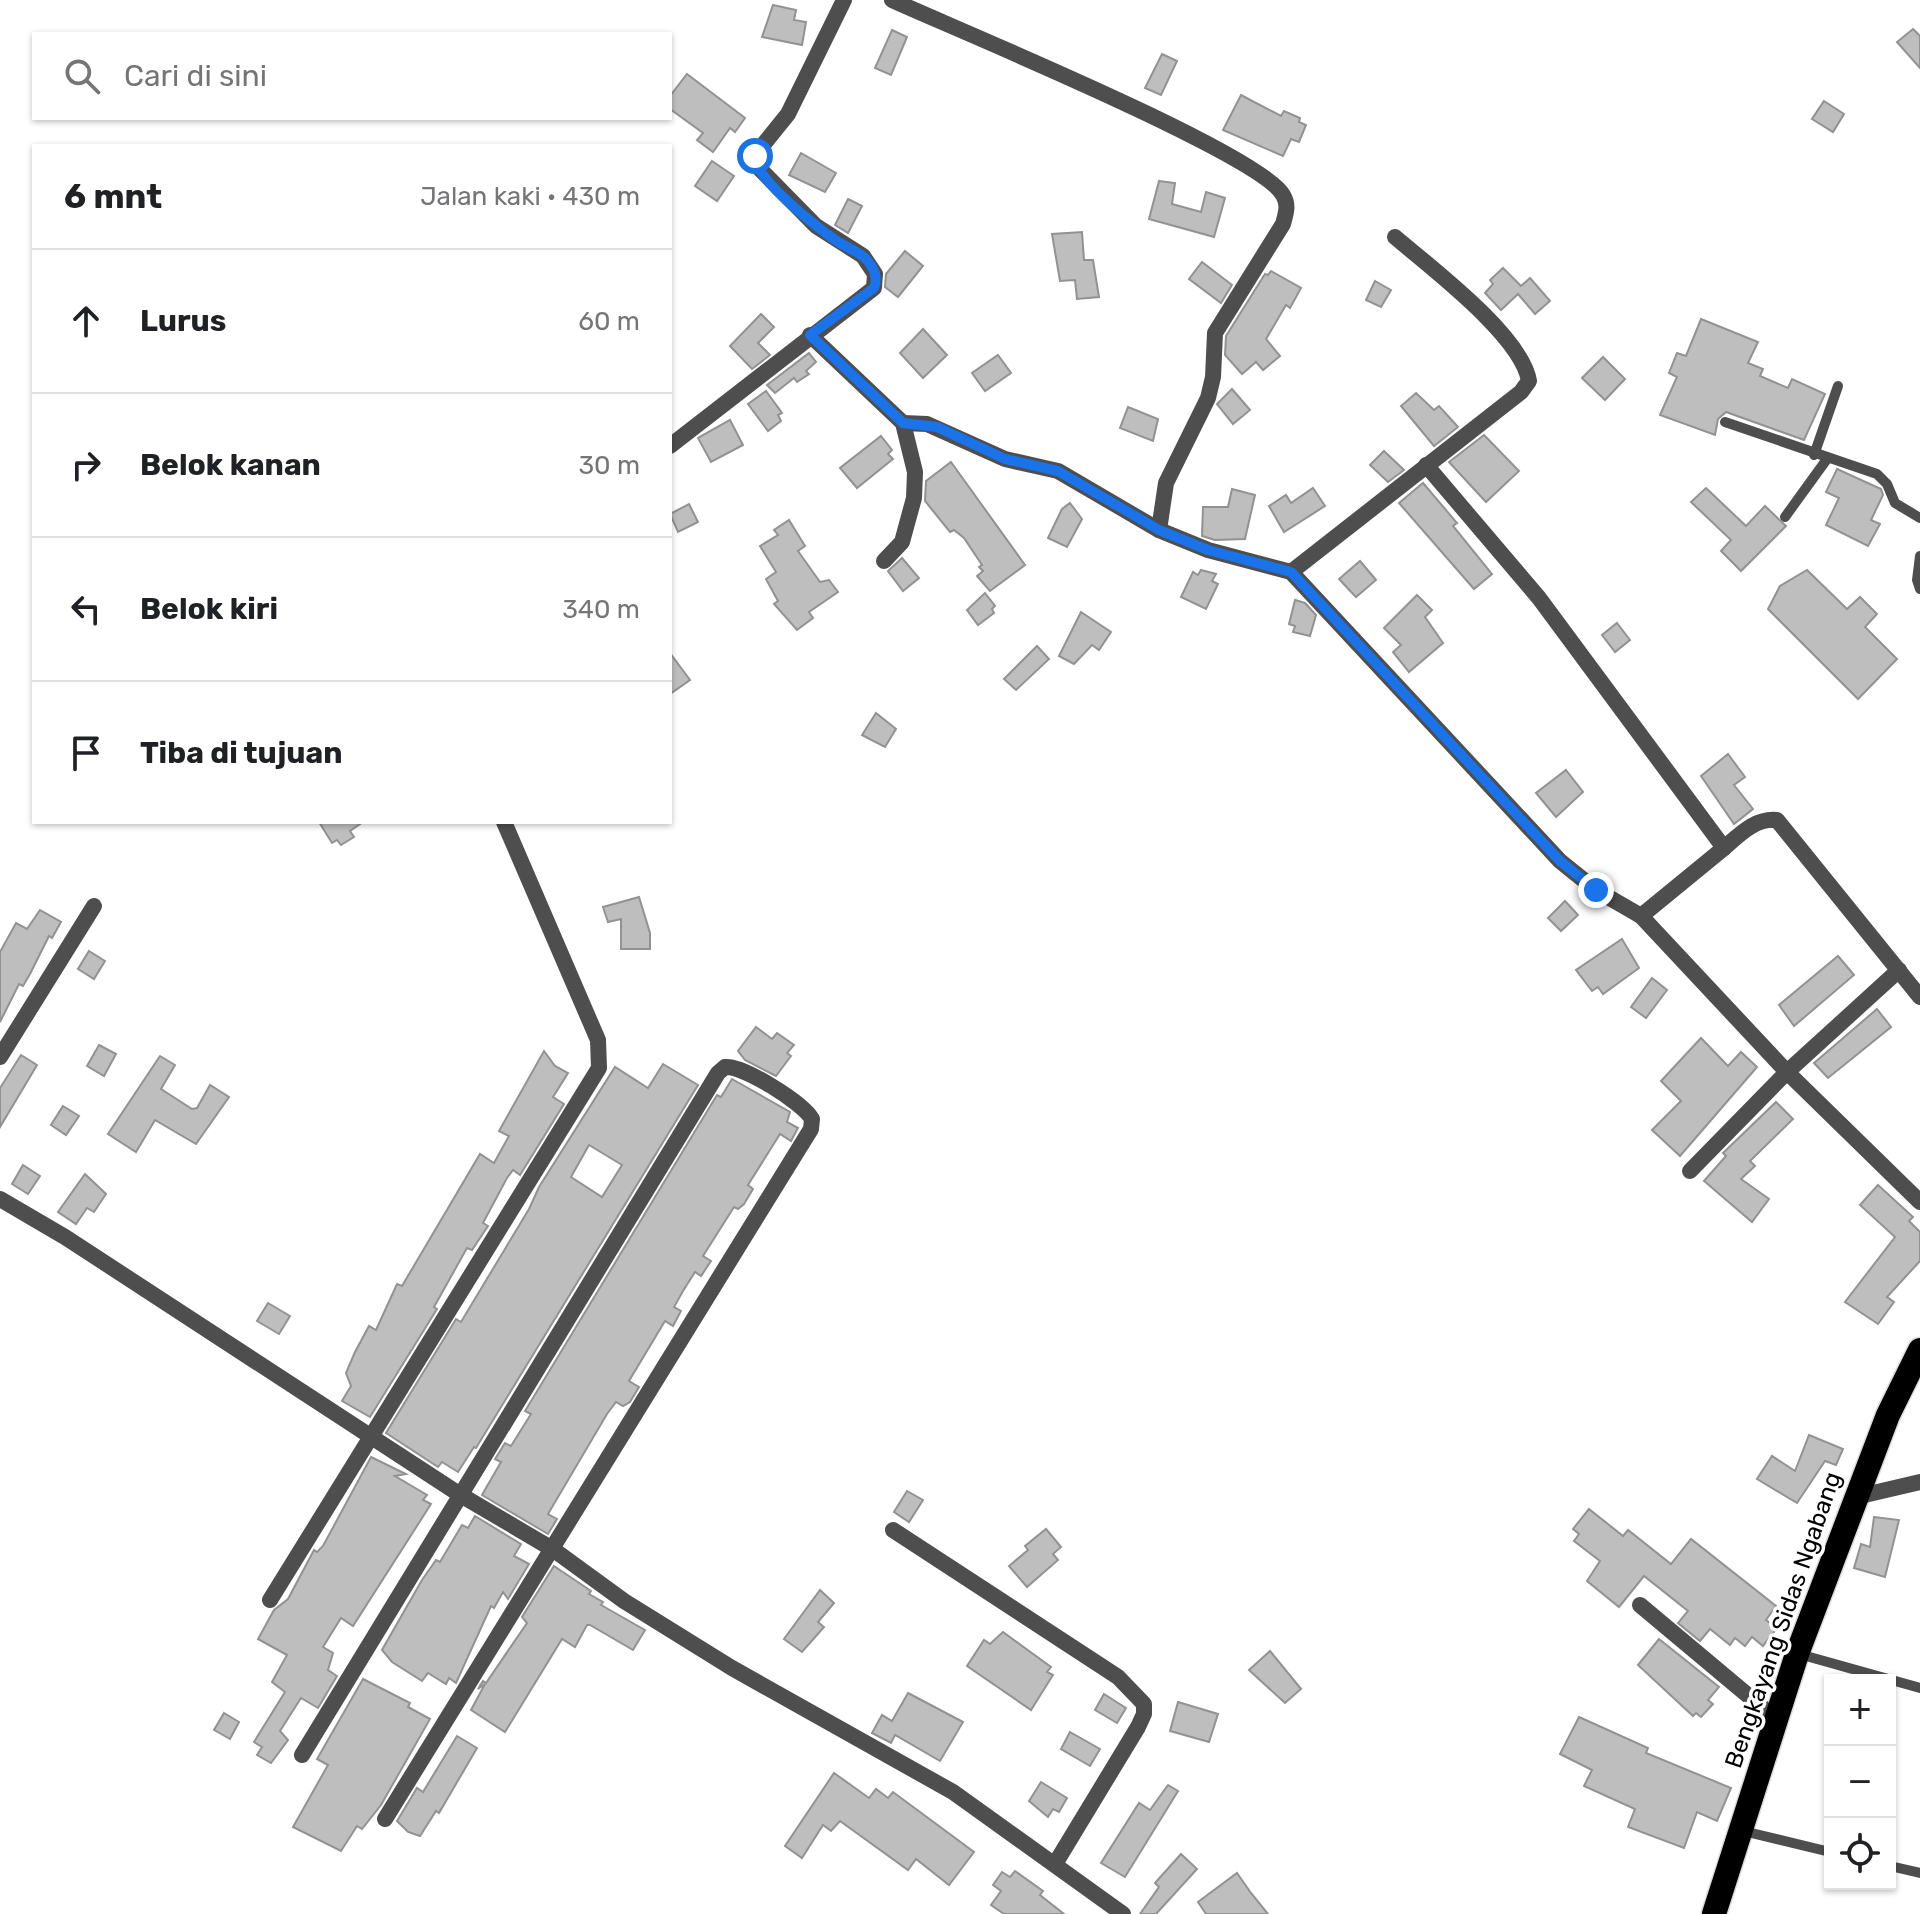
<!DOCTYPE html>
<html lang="id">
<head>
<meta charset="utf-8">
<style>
	:root { --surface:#fff; --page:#f6f6f6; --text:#202124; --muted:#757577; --line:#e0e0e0 }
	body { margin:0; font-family:Rubik,sans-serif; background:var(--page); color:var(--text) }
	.controls { position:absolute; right:24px; bottom:24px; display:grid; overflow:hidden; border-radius:0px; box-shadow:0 2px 6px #0004 }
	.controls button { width:72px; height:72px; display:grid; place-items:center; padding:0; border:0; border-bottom:2px solid var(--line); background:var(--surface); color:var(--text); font:40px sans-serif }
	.stop { position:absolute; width:24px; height:24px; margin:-18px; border:6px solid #1a73e8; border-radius:50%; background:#fff }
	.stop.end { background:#1a73e8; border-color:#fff; box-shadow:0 2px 8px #0008 }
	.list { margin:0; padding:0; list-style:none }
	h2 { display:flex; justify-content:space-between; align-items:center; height:104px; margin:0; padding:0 32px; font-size:34px }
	h2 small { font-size:26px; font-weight:400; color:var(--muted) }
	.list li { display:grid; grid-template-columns:52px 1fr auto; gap:24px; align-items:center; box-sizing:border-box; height:144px; padding:0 32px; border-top:2px solid var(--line) }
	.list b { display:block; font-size:30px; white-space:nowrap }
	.list em { font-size:26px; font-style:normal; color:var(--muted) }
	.icon { flex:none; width:44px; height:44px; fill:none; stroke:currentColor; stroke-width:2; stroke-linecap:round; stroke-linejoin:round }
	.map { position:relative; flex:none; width:1920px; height:1914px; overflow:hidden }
	.search { position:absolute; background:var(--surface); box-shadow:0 2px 6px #0004; left:32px; top:32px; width:640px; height:88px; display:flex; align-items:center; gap:20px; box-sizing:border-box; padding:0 28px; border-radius:0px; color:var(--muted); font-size:30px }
	.panel { position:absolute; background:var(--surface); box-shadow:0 2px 6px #0004; left:32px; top:144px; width:640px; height:680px; border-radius:0px }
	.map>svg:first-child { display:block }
	.building { fill:#bebebe; stroke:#929292; stroke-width:2; fill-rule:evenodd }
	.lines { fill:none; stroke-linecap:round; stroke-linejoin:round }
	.highway-casing { stroke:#dbdbdb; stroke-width:27 }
	.lane { stroke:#4e4e4e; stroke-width:10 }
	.street { stroke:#4e4e4e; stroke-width:16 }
	.highway { stroke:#000; stroke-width:24 }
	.route { stroke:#1a73e8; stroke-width:10 }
	.labels { text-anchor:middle; stroke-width:7; stroke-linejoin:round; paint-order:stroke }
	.street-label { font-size:24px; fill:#000; stroke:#fff }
</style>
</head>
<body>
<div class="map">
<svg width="1920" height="1914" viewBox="0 0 1920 1914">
	<rect width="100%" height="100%" fill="#fff"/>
	<g class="building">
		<path d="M773 5 796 10 794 20 806 22 802 45 762 37Z"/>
		<path d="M1913 29 1920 36V68L1897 42Z"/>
		<path d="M892 30 907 37 891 75 875 68Z"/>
		<path d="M1162 54 1177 61 1161 95 1145 88Z"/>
		<path d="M687 74 745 118 735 132 730 128 713 152 697 140 703 133 670 109V96Z"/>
		<path d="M1241 95 1281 116 1284 111 1300 118 1299 122 1306 125 1299 142 1291 139 1283 156 1223 130Z"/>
		<path d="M1824 101 1844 114 1833 132 1812 119Z"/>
		<path d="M801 153 836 173 825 192 789 175Z"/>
		<path d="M712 161 734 176 717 201 695 186Z"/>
		<path d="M1159 181 1175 183 1172 204 1201 212 1206 192 1225 198 1214 237 1149 219Z"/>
		<path d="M848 199 862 206 848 233 835 225Z"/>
		<path d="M1082 232 1084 260H1093L1099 297 1077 299 1075 280 1060 281 1052 234Z"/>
		<path d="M905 251 923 266 898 297 885 287 886 274Z"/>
		<path d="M1202 262 1232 285 1221 303 1189 279Z"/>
		<path d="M1503 268 1521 286 1530 278 1550 301 1535 314 1518 294 1501 310 1485 293 1493 284 1490 280Z"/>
		<path d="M1271 271 1301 288 1290 308 1286 305 1266 339 1280 356 1263 370 1256 362 1242 374 1225 355 1226 336 1265 274 1268 275Z"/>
		<path d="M1375 281 1391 290 1381 307 1366 300Z"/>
		<path d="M761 314 774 327 758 343 770 355 752 369 730 346Z"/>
		<path d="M1701 319 1758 342 1748 363 1763 369 1760 376 1788 388 1792 379 1825 394 1804 440 1726 412 1718 419 1715 435 1660 415 1677 377 1669 373 1677 353 1686 356Z"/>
		<path d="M923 329 947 355 923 378 900 353Z"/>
		<path d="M809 353 816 362 806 371 809 374 797 382 794 378 775 393 767 385Z"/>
		<path d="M998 355 1011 373 985 391 972 373Z"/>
		<path d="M1603 357 1625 379 1605 400 1582 378Z"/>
		<path d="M1232 389 1250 410 1233 424 1217 404Z"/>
		<path d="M766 391 782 413 778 415 781 421 768 431 748 404Z"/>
		<path d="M1416 393 1434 410 1439 406 1458 427 1434 446 1401 406Z"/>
		<path d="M1128 407 1158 419 1153 441 1120 428Z"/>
		<path d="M730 420 743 445 711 462 698 438Z"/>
		<path d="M1484 435 1519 471 1486 502 1449 462Z"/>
		<path d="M881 436 892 450 888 454 893 459 857 488 840 468Z"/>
		<path d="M1384 451 1404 470 1388 482 1370 465Z"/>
		<path d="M951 462 1025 565 990 591 977 576 983 571 979 567 982 565 964 538 954 530 950 532 925 501 926 481Z"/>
		<path d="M1837 469 1881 489 1883 495 1871 520 1880 524 1868 546 1826 525 1839 498 1826 492Z"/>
		<path d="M1423 483 1457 523 1453 526 1492 574 1474 589 1399 503Z"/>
		<path d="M1313 488 1325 506 1284 532 1269 506 1286 495 1291 503Z"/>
		<path d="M1706 488 1746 526 1765 506 1786 526 1741 571 1721 551 1731 540 1691 502Z"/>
		<path d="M1232 489 1255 495 1245 539 1215 540 1202 536 1203 507H1228Z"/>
		<path d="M1070 503 1082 519 1067 547 1048 538 1062 509Z"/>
		<path d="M689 504 698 522 678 532 670 514Z"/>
		<path d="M789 520 805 546 798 551 820 582 829 580 838 592 809 612 813 618 797 630 774 604 778 601 766 579 776 572 760 546 778 535 774 530Z"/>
		<path d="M902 558 919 578 903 591 888 571Z"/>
		<path d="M1360 561 1376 580 1356 597 1339 579Z"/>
		<path d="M1201 570 1216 574 1212 581 1218 584 1206 609 1181 597 1193 572 1198 575Z"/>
		<path d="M1807 570 1847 609 1860 597 1877 614 1865 627 1897 659 1858 699 1768 609 1780 586Z"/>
		<path d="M985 593 995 606 992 609 994 613 978 625 967 610Z"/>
		<path d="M1417 595 1432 610 1425 617 1443 643 1409 672 1393 652 1401 645 1384 628Z"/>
		<path d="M1295 600 1305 603 1316 615 1310 636 1293 632 1295 626 1289 624Z"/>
		<path d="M1081 612 1111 632 1099 650 1092 645 1074 664 1059 656Z"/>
		<path d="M1617 623 1630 640 1615 652 1602 635Z"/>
		<path d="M1037 646 1049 659 1016 690 1004 679Z"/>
		<path d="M670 653 690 680 670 694Z"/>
		<path d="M876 713 896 729 885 747 862 735Z"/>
		<path d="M1728 754 1745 777 1734 785 1753 809 1734 824 1701 776Z"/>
		<path d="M1566 770 1583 792 1556 817 1536 793Z"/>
		<path d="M319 822H363L350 831 354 837 341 845 337 840 332 843Z"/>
		<path d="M639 897 650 933V949H621V919L608 922 603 907Z"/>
		<path d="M1565 901 1578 915 1561 931 1548 918Z"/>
		<path d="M40 910 61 922 52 938 49 936 30 974 23 986 19 984 0 1022V952L16 923 27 929Z"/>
		<path d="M1622 939 1639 968 1603 994 1598 987 1592 991 1576 970Z"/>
		<path d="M89 951 105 961 94 979 78 969Z"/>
		<path d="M1838 956 1854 975 1794 1026 1779 1005Z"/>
		<path d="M1652 978 1667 990 1646 1018 1631 1007Z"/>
		<path d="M1877 1009 1891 1027 1828 1078 1814 1063Z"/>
		<path d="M756 1027 772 1039 777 1033 794 1045 787 1053 791 1056 776 1076 745 1060 738 1051Z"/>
		<path d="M1701 1038 1728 1066 1741 1052 1757 1067 1680 1156 1652 1130 1681 1101 1661 1081Z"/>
		<path d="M99 1045 116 1054 104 1076 87 1066Z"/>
		<path d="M544 1051 555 1066 568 1073 553 1097 564 1104 520 1175 513 1170 507 1178 483 1223 488 1226 472 1250 467 1248 434 1307 437 1309 370 1417 342 1401 351 1386 346 1373 355 1352 369 1326 376 1330 397 1284 402 1286 480 1154 494 1163 509 1136 499 1131Z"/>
		<path d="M21 1055 37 1065 0 1127V1088Z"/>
		<path d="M160 1056 175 1065 161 1089 192 1109 197 1108 210 1085 229 1097 196 1144 155 1120 136 1152 108 1134Z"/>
		<path d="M663 1064 698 1085 476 1448 474 1447 458 1472 442 1462 438 1467 386 1433 456 1319 461 1322 529 1209 539 1187 615 1067 648 1088ZM589 1145 622 1165 602 1197 571 1177Z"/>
		<path d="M732 1079 790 1112 787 1122 798 1128 791 1141 780 1134 748 1185 753 1189 744 1204 738 1209 734 1207 703 1256 711 1261 701 1276 695 1272 683 1291 674 1307 681 1311 673 1326 665 1321 629 1381 639 1387 630 1402 623 1406 616 1402 607 1414 548 1514 557 1519 548 1534 482 1495 501 1462 495 1459 505 1443 511 1446 531 1414 525 1411 717 1095 721 1097Z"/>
		<path d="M1776 1102 1793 1119 1750 1161 1755 1166 1741 1179 1769 1199 1752 1222 1704 1181 1726 1156 1723 1153Z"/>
		<path d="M63 1106 79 1116 66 1135 51 1125Z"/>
		<path d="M23 1165 40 1176 28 1194 12 1184Z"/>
		<path d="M85 1174 106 1194 94 1212 87 1208 76 1224 58 1212Z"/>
		<path d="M1878 1185 1913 1217 1909 1221 1920 1232V1261L1887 1297 1894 1302 1878 1324 1845 1302 1895 1237 1860 1205Z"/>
		<path d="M268 1303 290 1316 279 1334 257 1321Z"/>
		<path d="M1809 1435 1843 1449 1836 1465 1825 1461 1797 1503 1757 1479 1772 1456 1795 1471Z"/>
		<path d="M371 1457 406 1474 395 1476 427 1495 423 1500 431 1504 353 1626 341 1618 323 1647 333 1653 328 1670 337 1676 318 1708 301 1698 280 1731 288 1740 271 1763 257 1755 262 1747 254 1742 285 1692 272 1682 287 1655 258 1639 274 1610 288 1599 314 1550 317 1552 323 1546Z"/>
		<path d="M907 1491 923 1500 909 1522 894 1512Z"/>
		<path d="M1589 1509 1623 1536 1628 1530 1671 1564 1691 1539 1776 1606 1766 1620 1777 1628 1763 1646 1752 1637 1745 1646 1735 1638 1730 1645 1710 1629 1700 1641 1678 1623 1688 1611 1644 1576 1619 1607 1587 1581 1600 1561 1574 1541 1579 1534 1573 1529Z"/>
		<path d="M475 1516 521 1544 514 1556 529 1564 508 1599 503 1592 494 1608 491 1606 456 1683 449 1678 446 1684 428 1673 422 1681 392 1662 382 1650 422 1580 436 1560 440 1562 462 1525 468 1528Z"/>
		<path d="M1874 1517 1899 1520 1885 1577 1854 1568 1861 1544 1870 1547Z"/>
		<path d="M1046 1529 1061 1547 1053 1554 1058 1560 1027 1587 1009 1566 1028 1550 1025 1546Z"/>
		<path d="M554 1566 591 1591 589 1594 603 1602 601 1605 645 1630 633 1650 590 1625H587L575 1647 562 1639 505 1732 471 1710 485 1684 478 1689 483 1681 486 1683 527 1623 522 1617Z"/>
		<path d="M820 1590 834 1603 818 1622 824 1627 802 1652 784 1639Z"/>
		<path d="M1003 1632 1051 1667 1047 1672 1053 1675 1031 1710 967 1666 984 1640 990 1644Z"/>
		<path d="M1659 1639 1719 1687 1708 1700 1713 1704 1701 1717 1696 1713 1693 1716 1638 1665Z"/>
		<path d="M1270 1651 1301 1689 1285 1703 1249 1670Z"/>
		<path d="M363 1679 410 1703 408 1707 430 1719 381 1805 362 1829 357 1826 341 1851 293 1827 328 1765 317 1759Z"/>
		<path d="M908 1693 963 1722 940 1761 895 1735 891 1743 872 1733 882 1715 892 1721Z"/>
		<path d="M1104 1694 1126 1708 1117 1723 1095 1710Z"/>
		<path d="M1178 1702 1218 1714 1209 1742 1170 1731Z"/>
		<path d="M224 1713 239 1722 230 1739 214 1730Z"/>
		<path d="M1579 1717 1648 1748 1646 1753 1731 1788 1717 1821 1697 1812 1684 1848 1628 1827 1635 1809 1584 1786 1592 1770 1560 1754Z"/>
		<path d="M1070 1732 1100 1749 1090 1766 1061 1749Z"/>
		<path d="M457 1736 477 1748 439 1813 436 1811 420 1836 408 1832 397 1821 417 1788 423 1792Z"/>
		<path d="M834 1773 869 1798 876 1789 888 1798 893 1792 974 1852 949 1885 916 1859 908 1870 840 1821 831 1831 823 1825 802 1858 785 1846Z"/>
		<path d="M1041 1782 1067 1798 1059 1812 1053 1809 1048 1817 1029 1801Z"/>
		<path d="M1168 1785 1178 1791 1125 1877 1101 1863 1139 1803 1150 1810Z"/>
		<path d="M1181 1854 1197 1869 1156 1914H1140L1159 1887 1155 1883Z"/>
		<path d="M1015 1871 1043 1891 1040 1895 1064 1914H1004L991 1905 1001 1891 993 1885 1002 1872 1010 1877Z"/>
		<path d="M1237 1873 1251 1893 1268 1914H1206L1198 1902Z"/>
	</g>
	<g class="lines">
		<g class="highway-casing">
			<path id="highway" d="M1714 1914 1797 1654 1888 1415 1920 1350"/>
		</g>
		<g class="lane">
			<path d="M1725 422 1877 474 1887 484 1895 503 1920 518"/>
			<path d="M1814 455 1838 386"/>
			<path d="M1785 517 1827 459"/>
			<path d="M1920 556 1917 580 1920 589"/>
			<path d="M1799 1654 1920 1688"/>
			<path d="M1743 1831 1830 1852"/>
			<path d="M1890 1866 1920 1873"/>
		</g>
		<g class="street">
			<path d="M892 0C953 28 1261 154 1283 195 1289 205 1286 213 1283 224L1215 333 1213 377 1208 398 1166 483 1159 530"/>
			<path d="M810 335 903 423 915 472 914 498 902 542 884 561"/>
			<path d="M903 423 927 424 1005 459 1058 471 1159 530 1208 550 1291 572 1560 861 1596 890 1641 916 1787 1072 1920 1202"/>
			<path d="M670 446 874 288 875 274 863 256 816 226 754 163 759 150 788 114 844 0"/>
			<path d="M1426 465 1539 598 1724 848 1641 916"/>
			<path d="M1291 572 1521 392 1529 381C1522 336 1430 267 1395 237"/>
			<path d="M1724 848C1740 834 1755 818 1777 820L1920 997"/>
			<path d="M0 1057 94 906"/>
			<path d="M1690 1171 1787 1072 1899 970"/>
			<path d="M0 1199 65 1237 459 1494 554 1550 624 1601 732 1668 953 1792 1123 1914"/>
			<path d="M1856 1497 1920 1482"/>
			<path d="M893 1530 1118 1677 1144 1704V1714L1138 1727 1055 1864"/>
			<path d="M270 1600 599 1068 598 1040 504 822"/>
			<path d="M1640 1605 1775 1718"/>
			<path d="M302 1755 718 1073 725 1067C743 1065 803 1103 812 1119L811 1129 385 1819"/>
		</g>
		<use href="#highway" class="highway"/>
	</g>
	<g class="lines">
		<path class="route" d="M755 156C752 177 822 232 840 243 849 249 860 252 867 260 874 268 878 278 874 288L810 335 903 423 937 427 1005 459 1058 471 1159 530 1208 550 1291 572 1560 861 1596 890"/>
	</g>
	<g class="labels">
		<g class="street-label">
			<text transform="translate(1783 1620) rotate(-71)" y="8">Bengkayang Sidas Ngabang</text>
		</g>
	</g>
</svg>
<div class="controls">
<button>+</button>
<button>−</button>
<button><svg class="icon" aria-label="locate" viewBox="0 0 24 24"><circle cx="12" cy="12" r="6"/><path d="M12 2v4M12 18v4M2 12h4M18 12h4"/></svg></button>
</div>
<div class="stop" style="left:755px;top:156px"></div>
<div class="stop end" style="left:1596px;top:890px"></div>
<div class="search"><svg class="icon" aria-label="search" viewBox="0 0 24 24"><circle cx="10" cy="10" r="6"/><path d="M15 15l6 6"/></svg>Cari di sini</div>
<section class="panel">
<h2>6 mnt<small>Jalan kaki · 430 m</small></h2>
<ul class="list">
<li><svg class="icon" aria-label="ahead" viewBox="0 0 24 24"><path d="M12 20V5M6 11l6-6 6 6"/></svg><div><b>Lurus</b></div><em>60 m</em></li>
<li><svg class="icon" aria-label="right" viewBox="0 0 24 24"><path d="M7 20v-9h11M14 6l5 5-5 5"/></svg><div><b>Belok kanan</b></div><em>30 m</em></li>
<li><svg class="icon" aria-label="left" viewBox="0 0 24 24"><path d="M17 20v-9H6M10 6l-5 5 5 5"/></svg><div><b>Belok kiri</b></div><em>340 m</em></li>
<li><svg class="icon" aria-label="arrive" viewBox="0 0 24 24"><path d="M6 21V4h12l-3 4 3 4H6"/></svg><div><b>Tiba di tujuan</b></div></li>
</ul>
</section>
</div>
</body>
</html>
